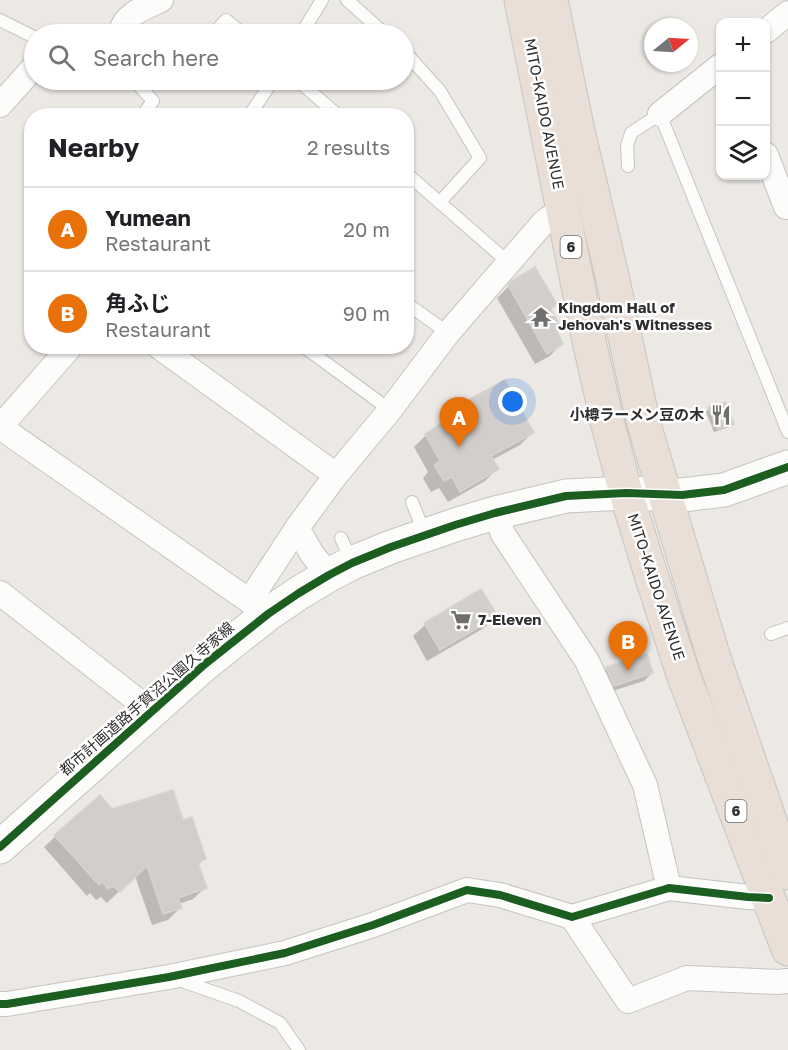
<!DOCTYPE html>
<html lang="en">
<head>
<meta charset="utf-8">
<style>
	:root { --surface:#fff; --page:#f6f6f6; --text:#202124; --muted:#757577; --line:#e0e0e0; --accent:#706f6e }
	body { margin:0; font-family:"Golos Text","Noto Sans JP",sans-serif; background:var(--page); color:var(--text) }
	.controls { position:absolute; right:18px; top:18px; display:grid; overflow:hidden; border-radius:12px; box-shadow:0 2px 4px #0004 }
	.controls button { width:54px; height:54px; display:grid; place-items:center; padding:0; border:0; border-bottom:2px solid var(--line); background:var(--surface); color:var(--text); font:30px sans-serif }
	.compass { position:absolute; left:644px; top:18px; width:54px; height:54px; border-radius:50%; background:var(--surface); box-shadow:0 2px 4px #0004; rotate:72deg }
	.you { position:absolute; left:513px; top:402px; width:21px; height:21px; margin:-15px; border:4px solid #fff; border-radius:50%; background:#1a73e8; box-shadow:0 0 0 9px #1a73e833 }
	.badge { display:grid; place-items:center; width:39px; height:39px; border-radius:50%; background:var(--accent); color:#fff; font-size:20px; font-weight:700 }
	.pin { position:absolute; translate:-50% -50px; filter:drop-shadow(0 2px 3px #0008) }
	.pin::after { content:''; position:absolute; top:32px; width:21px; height:18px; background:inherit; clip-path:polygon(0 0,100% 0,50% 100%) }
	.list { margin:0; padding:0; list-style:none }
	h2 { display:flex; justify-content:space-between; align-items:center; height:78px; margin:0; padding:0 24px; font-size:26px }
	h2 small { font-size:20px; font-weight:400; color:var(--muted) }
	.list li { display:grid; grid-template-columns:39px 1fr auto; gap:18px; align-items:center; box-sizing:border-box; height:84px; padding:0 24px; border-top:2px solid var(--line) }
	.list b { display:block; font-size:22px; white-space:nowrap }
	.list p { margin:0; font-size:20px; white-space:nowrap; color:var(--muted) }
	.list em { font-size:20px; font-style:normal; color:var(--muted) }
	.icon { flex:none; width:33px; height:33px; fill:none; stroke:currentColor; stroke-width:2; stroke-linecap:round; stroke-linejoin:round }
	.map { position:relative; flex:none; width:788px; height:1050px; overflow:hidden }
	.search { position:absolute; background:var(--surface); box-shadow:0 2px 4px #0004; left:24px; top:24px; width:390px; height:66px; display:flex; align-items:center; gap:15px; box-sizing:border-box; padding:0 21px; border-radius:33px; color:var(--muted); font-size:22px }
	.panel { position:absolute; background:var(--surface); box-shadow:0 2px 4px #0004; left:24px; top:108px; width:390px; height:246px; border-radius:24px }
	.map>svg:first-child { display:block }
	.shadow { fill:#0003 }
	.building { fill:#d1cecb; stroke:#d7d4d0; stroke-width:1.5 }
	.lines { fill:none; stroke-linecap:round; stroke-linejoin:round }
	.lane-casing { stroke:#c5c4c5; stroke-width:14 }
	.street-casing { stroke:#c5c4c5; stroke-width:26 }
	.secondary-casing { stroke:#c5c4c5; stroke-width:35 }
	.highway-casing { stroke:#c6c5c4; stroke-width:35 }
	.lane { stroke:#fcfcfb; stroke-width:12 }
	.street { stroke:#fcfcfb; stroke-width:24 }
	.secondary { stroke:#fcfcfb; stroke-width:33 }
	.highway { stroke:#eadfd6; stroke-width:33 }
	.cycleway-casing { stroke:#fff; stroke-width:11 }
	.cycleway { stroke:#1b5e20; stroke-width:8 }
	.labels { text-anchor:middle; stroke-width:5; stroke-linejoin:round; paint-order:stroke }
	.shield { fill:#fff; stroke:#6d6d6d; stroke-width:1.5 }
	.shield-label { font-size:14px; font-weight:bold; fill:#2e2e2e }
	.street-label { font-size:15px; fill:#2e2e2e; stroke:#fff }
	.poi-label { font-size:15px; font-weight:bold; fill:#2e2e2e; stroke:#fff; text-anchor:start }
</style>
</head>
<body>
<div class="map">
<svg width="788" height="1050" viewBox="0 0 788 1050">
	<rect width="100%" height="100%" fill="#ece8e4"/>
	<g class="shadow">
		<path d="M514 281 550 309 555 330 561 344 550 356 535 364 497 298Z"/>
		<path d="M469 401 532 433 520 445 492 460 497 469 485 481 448 502 439 488 431 492 423 478 428 472 414 447 426 435 457 413Z"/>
		<path d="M709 408 732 423 729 427 714 432 706 412Z"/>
		<path d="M481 591 496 616 484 628 427 661 413 636 425 625Z"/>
		<path d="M646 656 652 673 644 681 606 693 599 676 606 669Z"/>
		<path d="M112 811 182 822 204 859 198 865 205 888 193 899 179 904 180 908 168 920 152 925 135 876 107 903 101 897 96 900 90 893 87 896 44 847 56 836Z"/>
	</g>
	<g class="building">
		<path d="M535 267 557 304 551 309 560 326 556 329 563 344 547 354 508 285 513 280Z"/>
		<path d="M505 380 534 433 491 456 499 469 460 492 452 477 444 481 434 465 440 461 425 434 471 404 468 400Z"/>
		<path d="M726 402 734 424 718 429 708 407Z"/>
		<path d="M481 589 498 616 440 650 424 623Z"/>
		<path d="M647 654 653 673 614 686 606 667Z"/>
		<path d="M173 790 183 820 192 817 206 859 198 862 207 888 178 898 182 908 163 914 147 866 120 892 113 886 108 889 103 882 99 885 54 835 100 795 112 809Z"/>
	</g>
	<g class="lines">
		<g class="lane-casing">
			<g id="lane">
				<path d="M347 0 385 34"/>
				<path d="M0 20 34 37"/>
				<path d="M213 34 226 20 243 34"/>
				<path d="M301 34 322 0"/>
				<path d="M404 51 440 91 480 158 440 202"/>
				<path d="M134 80 153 101 142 116"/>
				<path d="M297 80 339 116"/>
				<path d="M249 116 273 80"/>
				<path d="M628 166 627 146 631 133 660 114 788 432"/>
				<path d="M406 173 508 262"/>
				<path d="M406 303 448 333"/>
				<path d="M303 346 390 410"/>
				<path d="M412 502 425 534"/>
				<path d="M341 538 352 562"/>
				<path d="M771 634 788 628"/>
				<path d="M179 980 239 1001 280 1023 299 1050"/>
			</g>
		</g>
		<g class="street-casing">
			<g id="street">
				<path d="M766 31 788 13"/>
				<path d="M121 34C122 15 146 7 161 0"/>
				<path d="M0 105 34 67"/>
				<path d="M660 114 720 66"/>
				<path d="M766 155 786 207"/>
				<path d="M158 346 336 475"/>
				<path d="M0 427 268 614"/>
				<path d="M0 427 71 346"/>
				<path d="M495 513 503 534 587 661 645 785 669 888"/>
				<path d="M329 575 312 554 297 528 336 475 390 410 448 333 543 223 549 218 564 210"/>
				<path d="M0 593 151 711"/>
				<path d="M250 600 297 528"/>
				<path d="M572 917 628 1001 687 978 778 982 788 981"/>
				<path d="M0 1004H7L169 977 285 953 373 925 467 890 500 895 572 917 669 888 748 897 769 898"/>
			</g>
		</g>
		<g class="secondary-casing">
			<path id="secondary" d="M0 847 205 664 268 614 299 593 329 575 352 563 391 547 455 525 495 513 566 496 626 493 682 495 724 490 788 467"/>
		</g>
		<g class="highway-casing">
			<g id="highway">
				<path d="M521 0 589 341 607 421 626 493 652 578 683 674 788 949"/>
				<path d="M551 0 578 131 612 276 643 421 714 658 788 873"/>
			</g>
		</g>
		<use href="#lane" class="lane"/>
		<use href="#street" class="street"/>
		<use href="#secondary" class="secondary"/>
		<use href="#highway" class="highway"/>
		<g class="cycleway-casing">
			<g id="cycleway">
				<path d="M0 847 205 664 268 614 299 593 329 575 352 563 391 547 455 525 495 513 566 496 626 493 682 495 724 490 788 467"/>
				<path d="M0 1004H7L169 977 285 953 373 925 467 890 500 895 572 917 669 888 748 897 769 898"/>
			</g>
		</g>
		<use href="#cycleway" class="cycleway"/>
	</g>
	<defs>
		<g id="temple-bare" transform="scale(1.62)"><path d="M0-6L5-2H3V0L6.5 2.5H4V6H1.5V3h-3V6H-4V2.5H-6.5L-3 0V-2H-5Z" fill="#706f6e" stroke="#fff" stroke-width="2.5" paint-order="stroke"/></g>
		<g id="restaurant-bare" transform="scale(1.62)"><path d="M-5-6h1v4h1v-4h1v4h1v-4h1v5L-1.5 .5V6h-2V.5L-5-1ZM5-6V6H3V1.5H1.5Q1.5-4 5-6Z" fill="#706f6e" stroke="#fff" stroke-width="2.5" paint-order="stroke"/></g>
		<g id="supermarket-bare" transform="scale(1.62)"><path d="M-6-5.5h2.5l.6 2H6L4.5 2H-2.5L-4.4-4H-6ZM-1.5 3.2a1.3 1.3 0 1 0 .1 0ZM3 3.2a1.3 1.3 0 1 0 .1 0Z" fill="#706f6e" stroke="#fff" stroke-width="2.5" paint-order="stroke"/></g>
	</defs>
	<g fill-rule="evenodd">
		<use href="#temple-bare" x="541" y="317"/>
		<use href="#restaurant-bare" x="721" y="415"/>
		<use href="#supermarket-bare" x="461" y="620"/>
	</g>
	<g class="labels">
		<g class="shield">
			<rect x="560.5" y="236" width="21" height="22" rx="4.5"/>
			<rect x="725.5" y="800" width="21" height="22" rx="4.5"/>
		</g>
		<g class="shield-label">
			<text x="571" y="252">6</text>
			<text x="736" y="816">6</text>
		</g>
		<g class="street-label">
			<text transform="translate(544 114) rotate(79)" y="5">MITO-KAIDO AVENUE</text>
			<text transform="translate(656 587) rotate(72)" y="5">MITO-KAIDO AVENUE</text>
			<text transform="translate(147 699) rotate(-41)" y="5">都市計画道路手賀沼公園久寺家線</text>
		</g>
		<g class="poi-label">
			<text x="558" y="313">Kingdom Hall of<tspan x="558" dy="17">Jehovah's Witnesses</tspan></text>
			<text x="704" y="420" text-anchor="end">小樽ラーメン豆の木</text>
			<text x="478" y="625">7-Eleven</text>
		</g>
	</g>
</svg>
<div class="controls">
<button>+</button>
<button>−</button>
<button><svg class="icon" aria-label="layers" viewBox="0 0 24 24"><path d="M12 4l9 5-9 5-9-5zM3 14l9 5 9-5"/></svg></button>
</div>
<svg class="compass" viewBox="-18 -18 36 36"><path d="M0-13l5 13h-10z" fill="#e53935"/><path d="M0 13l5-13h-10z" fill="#757577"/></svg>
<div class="you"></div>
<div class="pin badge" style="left:459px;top:447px;background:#e8710a">A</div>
<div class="pin badge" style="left:628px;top:671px;background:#e8710a">B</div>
<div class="search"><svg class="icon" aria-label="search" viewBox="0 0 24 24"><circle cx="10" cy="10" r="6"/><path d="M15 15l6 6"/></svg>Search here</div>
<section class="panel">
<h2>Nearby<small>2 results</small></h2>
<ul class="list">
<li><span class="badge" style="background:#e8710a">A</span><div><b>Yumean</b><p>Restaurant</p></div><em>20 m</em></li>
<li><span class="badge" style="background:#e8710a">B</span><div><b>角ふじ</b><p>Restaurant</p></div><em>90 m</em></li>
</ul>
</section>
</div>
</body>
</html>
